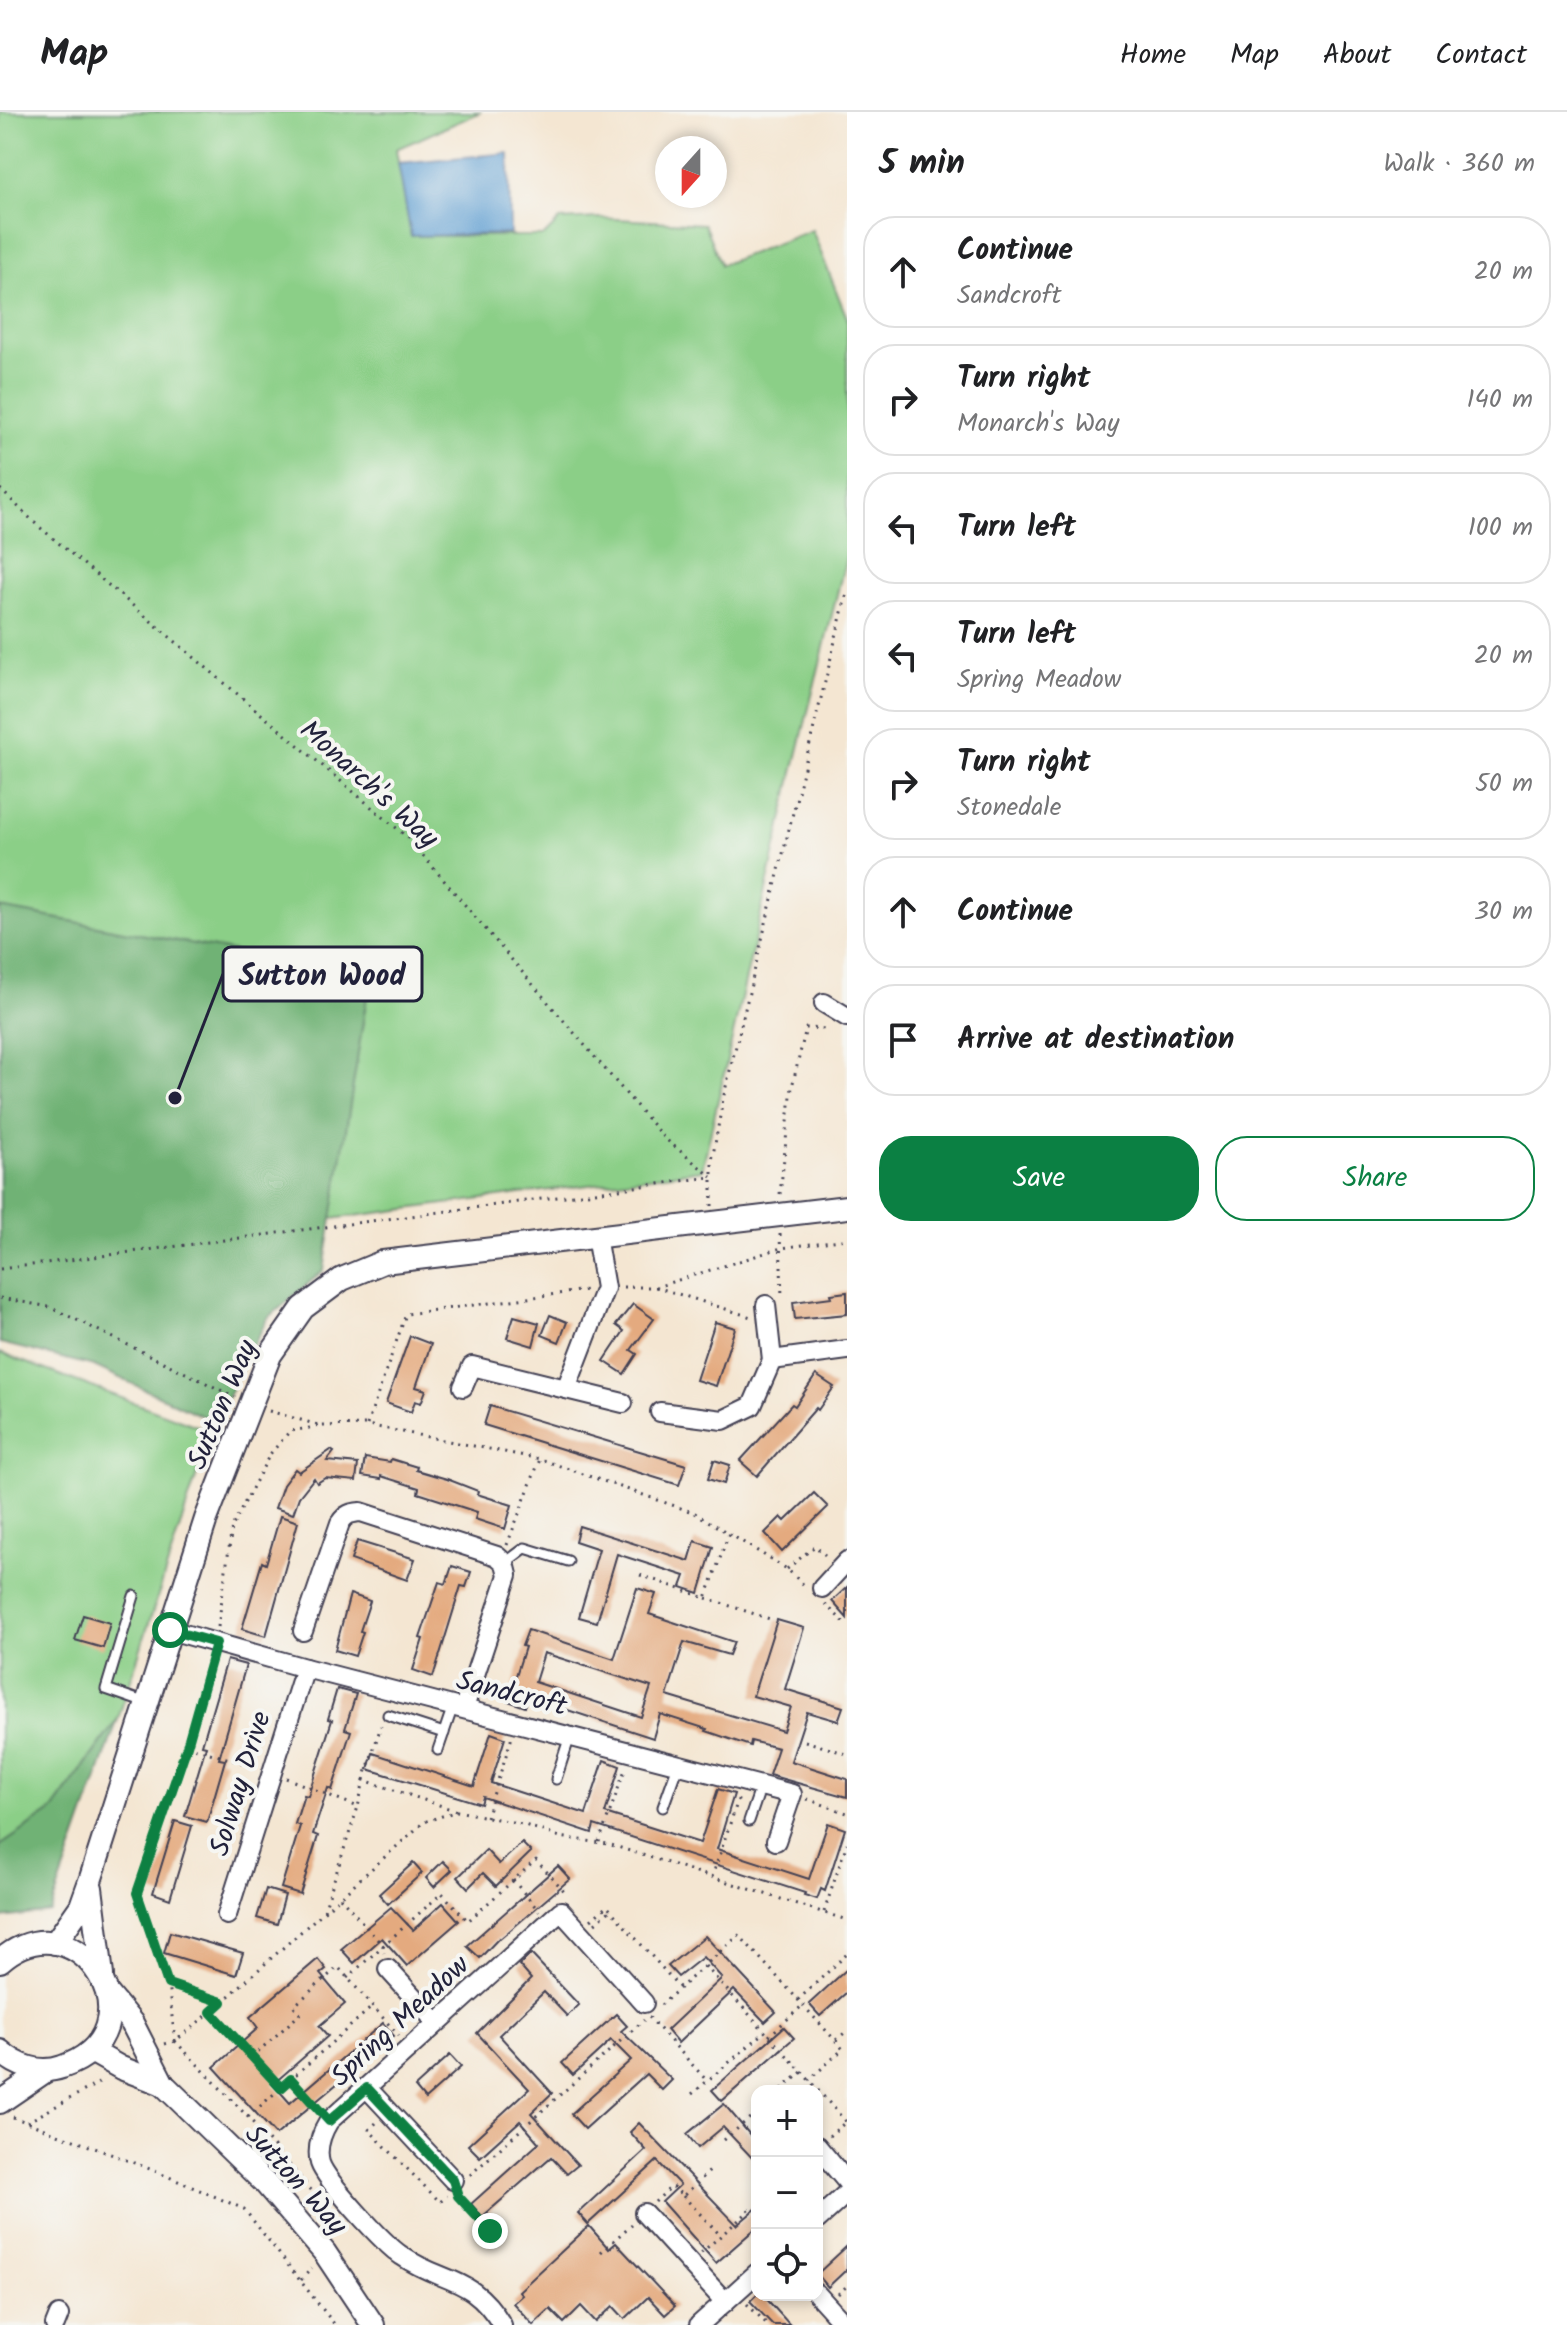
<!DOCTYPE html>
<html lang="en">
<head>
<meta charset="utf-8">
<style>
	:root { --surface:#fff; --page:#f2f2f2; --text:#202124; --muted:#757577; --line:#e0e0e0; --accent:#0b8043 }
	body { margin:0; font-family:Kalam,sans-serif; background:var(--page); color:var(--text) }
	.controls { position:absolute; right:24px; bottom:24px; display:grid; overflow:hidden; border-radius:16px; box-shadow:0 4px 12px #0003 }
	.controls button { width:72px; height:72px; display:grid; place-items:center; padding:0; border:0; border-bottom:2px solid var(--line); background:var(--surface); color:var(--text); font:40px sans-serif }
	.compass { position:absolute; left:655px; top:24px; width:72px; height:72px; border-radius:50%; background:var(--surface); box-shadow:0 4px 12px #0003; rotate:201deg }
	.stop { position:absolute; width:24px; height:24px; margin:-18px; border:6px solid #0b8043; border-radius:50%; background:#fff }
	.stop.end { background:#0b8043; border-color:#fff; box-shadow:0 2px 8px #0008 }
	.list { margin:0; padding:0; list-style:none }
	h2 { display:flex; justify-content:space-between; align-items:center; height:104px; margin:0; padding:0 32px; font-size:34px }
	h2 small { font-size:26px; font-weight:400; color:var(--muted) }
	.list li { display:grid; grid-template-columns:52px 1fr auto; gap:24px; align-items:center; box-sizing:border-box; height:112px; margin:0 16px 16px; padding:0 16px; border:2px solid var(--line); border-radius:32px }
	.list b { display:block; font-size:30px; white-space:nowrap }
	.list p { margin:0; font-size:26px; white-space:nowrap; color:var(--muted) }
	.list em { font-size:26px; font-style:normal; color:var(--muted) }
	.actions { display:flex; gap:16px; padding:24px 32px }
	.actions a { flex:1; padding:18px 0; border:2px solid var(--accent); border-radius:32px; text-align:center; font-size:28px; color:var(--accent) }
	.actions .main { background:var(--accent); color:#fff }
	.icon { flex:none; width:44px; height:44px; fill:none; stroke:currentColor; stroke-width:2; stroke-linecap:round; stroke-linejoin:round }
	.map { position:relative; flex:none; width:847px; height:2213px; overflow:hidden }
	header { display:flex; align-items:center; gap:48px; box-sizing:border-box; height:112px; padding:0 40px; background:var(--surface); border-bottom:2px solid var(--line) }
	header strong { font-size:38px }
	nav { display:flex; gap:44px; margin-inline-start:auto; font-size:28px }
	main { display:flex }
	aside { flex:1; background:var(--surface) }
	.map>svg:first-child { display:block }
	.green { fill:#8bcf87; stroke:#567861; stroke-width:2 }
	.forest { fill:#70b274; stroke:#496a58; stroke-width:2 }
	.water { fill:#619fd2; stroke:#426086; stroke-width:2 }
	.building { fill:#e4aa7f; fill-rule:evenodd }
	.lines { fill:none; stroke-linecap:round; stroke-linejoin:round }
	.service-casing { stroke:#423f52; stroke-width:13 }
	.minor-casing { stroke:#423f52; stroke-width:22 }
	.tertiary-casing { stroke:#423f52; stroke-width:26 }
	.path { stroke:#423f52; stroke-width:3; stroke-dasharray:2 6; stroke-linecap:butt }
	.service { stroke:#fff; stroke-width:9 }
	.minor { stroke:#fff; stroke-width:18 }
	.tertiary { stroke:#fff; stroke-width:22 }
	.route { stroke:#0b8043; stroke-width:10 }
	.labels { text-anchor:middle; stroke-width:8; stroke-linejoin:round; paint-order:stroke }
	.street-label { font-size:28px; fill:#22223b; stroke:#f6f6f2 }
	.leader { fill:none; stroke:#22223b; stroke-width:3 }
	.callout-dot { fill:#22223b; stroke:#f6f6f2; stroke-width:3 }
	.callout { fill:#f6f6f2; stroke:#22223b; stroke-width:3 }
	.callout-label { font-size:30px; text-anchor:middle; font-weight:bold; fill:#22223b }
</style>
</head>
<body>
<header>
<strong>Map</strong>
<nav><a>Home</a><a>Map</a><a>About</a><a>Contact</a></nav>
</header>
<main>
<div class="map">
<svg width="847" height="2213" viewBox="0 0 847 2213">
	<rect width="100%" height="100%" fill="#f6f6f2"/>
	<filter id="ink" filterUnits="userSpaceOnUse"><feTurbulence type="fractalNoise" baseFrequency=".0125" numOctaves="2"/><feDisplacementMap in="SourceGraphic" scale="16" xChannelSelector="R" yChannelSelector="G"/><feConvolveMatrix kernelMatrix="1 2 1 2 8 2 1 2 1" color-interpolation-filters="sRGB"/></filter>
	<filter id="wash" filterUnits="userSpaceOnUse"><feTurbulence type="fractalNoise" baseFrequency=".006" numOctaves="4" result="noise"/><feDisplacementMap in="SourceGraphic" scale="32" xChannelSelector="R" yChannelSelector="G"/><feGaussianBlur stdDeviation="1.8" result="paint"/><feColorMatrix in="noise" values="0 0 0 0 0 0 0 0 0 0 0 0 0 0 0 0 0 1.4 0 .05"/><feComposite in="paint" operator="in"/></filter>
	<g filter="url(#wash)">
		<rect width="100%" height="100%" fill="#f4e6d2"/>
		<g class="green">
			<path d="M0 0H481L396 37 411 124H544L560 108 599 106 704 112 721 153 812 118 847 206V442L794 656 702 1058 331 1107 370 865 0 796Z"/>
			<path d="M0 1241 211 1319 118 1607 53 1698 0 1734Z"/>
		</g>
		<g class="forest">
			<path d="M0 796 370 865 324 1158 267 1207 215 1310 94 1254 0 1231Z"/>
			<path d="M118 1607 50 1800 0 1806V1734L53 1698Z"/>
		</g>
		<path class="water" d="M509 41 510 122 411 124 398 51Z"/>
		<g id="blocks">
			<g class="building">
				<path d="M847 1180V1202L795 1207 793 1190 832 1185 831 1182Z"/>
				<path d="M633 1192 654 1207 631 1238 637 1242 624 1262 604 1249 624 1219 616 1213Z"/>
				<path d="M550 1203 567 1210 559 1230 542 1223Z"/>
				<path d="M514 1204 539 1211 533 1234 507 1226Z"/>
				<path d="M715 1210 735 1216 716 1274 696 1268Z"/>
				<path d="M410 1224 431 1232 416 1275 426 1278 421 1291 415 1289 411 1300 386 1291Z"/>
				<path d="M816 1263 834 1275 818 1298 816 1296 757 1364 740 1349 792 1292 795 1294Z"/>
				<path d="M490 1294 686 1353 679 1373 484 1313Z"/>
				<path d="M331 1338 334 1340 327 1349 358 1352 356 1369 325 1366 317 1371 314 1366 299 1385 293 1402 275 1396 283 1373 295 1357 299 1360Z"/>
				<path d="M365 1346 390 1350 391 1347 417 1355 416 1358 447 1367 478 1379 477 1382 512 1393 505 1417 475 1407 477 1400 418 1381 419 1376 381 1364V1367L362 1364Z"/>
				<path d="M714 1348 730 1353 724 1372 708 1367Z"/>
				<path d="M814 1381 828 1395 782 1440 765 1421 781 1405 785 1409Z"/>
				<path d="M280 1404 298 1410 266 1524 242 1517 262 1450 266 1452Z"/>
				<path d="M579 1414 689 1449 695 1429 713 1435 699 1481 681 1475 685 1464 617 1442 597 1510 579 1505 599 1437 575 1429Z"/>
				<path d="M357 1429 415 1447 407 1468 351 1448Z"/>
				<path d="M452 1454 471 1460 466 1475 461 1474 433 1565 413 1558 423 1527 420 1526 439 1470 446 1472Z"/>
				<path d="M847 1475V1506L832 1489Z"/>
				<path d="M637 1476 656 1482 649 1502 734 1530 729 1543 684 1530 667 1584 783 1619 791 1595 753 1584 777 1508 804 1516 785 1577 843 1595 838 1609 807 1600 791 1649 847 1667V1685L769 1663 778 1636 751 1629 750 1634 706 1619 707 1617 660 1602 653 1626 528 1585 525 1595 508 1589 525 1535 522 1534 528 1518 614 1547ZM544 1541 651 1575 641 1605 535 1570Z"/>
				<path d="M350 1482 370 1489 360 1519 363 1520 355 1544 335 1538Z"/>
				<path d="M83 1503 110 1511 103 1536 75 1528Z"/>
				<path d="M227 1548 246 1553 219 1647 225 1648 207 1710 185 1704 206 1634 202 1633Z"/>
				<path d="M337 1577 356 1582 345 1617 351 1619 332 1678 328 1676 313 1722 318 1724 300 1782 281 1776 300 1714 295 1712 304 1683 308 1684 332 1608 328 1607Z"/>
				<path d="M491 1621 505 1626 491 1671 586 1702 604 1648 620 1654 605 1701 700 1731 718 1677 734 1682 717 1737 809 1767 828 1711 845 1717 825 1779 821 1777 817 1787 804 1783 805 1781 594 1713 592 1721 483 1685 481 1692 368 1657 373 1641 474 1674Z"/>
				<path d="M175 1709 192 1714 170 1787 153 1781Z"/>
				<path d="M522 1731 531 1740 496 1774 483 1761 468 1776 458 1765 486 1738 499 1752Z"/>
				<path d="M443 1749 452 1758 434 1775 426 1766Z"/>
				<path d="M413 1751 422 1761 388 1792 379 1782Z"/>
				<path d="M558 1754 570 1767 500 1827 499 1826 480 1846 467 1834Z"/>
				<path d="M266 1777 285 1783 277 1812 257 1806Z"/>
				<path d="M443 1791 459 1809 407 1854 382 1826 354 1851 341 1837 391 1795 413 1818Z"/>
				<path d="M170 1820 243 1841 236 1863 164 1841Z"/>
				<path d="M705 1824 776 1900 765 1910 734 1878 678 1931 667 1918 722 1866 703 1845 678 1865 668 1854Z"/>
				<path d="M531 1842 579 1893 567 1904 544 1880 499 1923 552 1981 531 2001 578 2053 567 2062 551 2045 482 2105 471 2092 539 2031 520 2009 480 2045 468 2033 529 1977 477 1921 531 1867 519 1853Z"/>
				<path d="M318 1847 326 1857 320 1862 345 1892 319 1914 328 1924 273 1972 290 1991 383 1911 394 1924 276 2023 214 1955 258 1916 250 1905Z"/>
				<path d="M847 1857V1880L820 1904 809 1892Z"/>
				<path d="M616 1902 627 1914 621 1919 672 1968 662 1978 646 1962 585 2017 571 2002 631 1948 611 1928 573 1963 562 1951Z"/>
				<path d="M784 1915 794 1926 722 1989 712 1978Z"/>
				<path d="M450 1943 461 1955 425 1987 415 1975Z"/>
				<path d="M724 1992 757 2031V2051L723 2015 698 2036 687 2022Z"/>
				<path d="M639 2011 737 2113 757 2096V2115L716 2151 662 2090 680 2073 657 2049 588 2112 578 2101 646 2038 630 2020Z"/>
				<path d="M589 2114 609 2137 616 2131 675 2194 665 2203 648 2185 625 2207 613 2194 596 2210 581 2194 564 2211 550 2197 533 2213 513 2191 522 2183 519 2179Z"/>
				<path d="M847 2134V2157L828 2175 817 2162Z"/>
				<path d="M757 2182 763 2183 790 2213H773L750 2189Z"/>
			</g>
		</g>
	</g>
	<g filter="url(#ink)">
		<use href="#blocks" fill-opacity="0" stroke="#423f52" stroke-width="2"/>
		<g class="lines">
			<g class="service-casing">
				<g id="service">
					<path d="M505 1451 525 1436 568 1449"/>
					<path d="M134 1484 106 1577 146 1591"/>
					<path d="M388 1603 444 1621"/>
					<path d="M438 1638 453 1594"/>
					<path d="M556 1667 570 1624"/>
					<path d="M663 1695 678 1653"/>
					<path d="M749 1709 761 1674"/>
				</g>
			</g>
			<g class="minor-casing">
				<g id="minor">
					<path d="M824 891 847 905"/>
					<path d="M766 1193 772 1248"/>
					<path d="M463 1275 472 1254 566 1277 605 1176 596 1124"/>
					<path d="M566 1277 623 1291"/>
					<path d="M660 1300 723 1308 752 1294 772 1248 847 1238"/>
					<path d="M822 1476 847 1449"/>
					<path d="M170 1518 305 1556 792 1682 776 1729"/>
					<path d="M303 1519 340 1411C346 1402 350 1401 361 1400L497 1444 505 1451 508 1463 464 1596"/>
					<path d="M227 1803 305 1556"/>
					<path d="M388 1857 436 1910"/>
					<path d="M367 1976 453 2068"/>
					<path d="M817 2034 847 2070"/>
					<path d="M644 2101 725 2190"/>
					<path d="M817 2108 847 2081"/>
					<path d="M817 2182 845 2213"/>
					<path d="M55 2213 59 2203"/>
					<path d="M502 2213C472 2162 442 2172 402 2144 384 2132 326 2069 320 2051 316 2036 321 2022 329 2009L561 1799 644 1891"/>
					<path d="M699 2213 757 2161"/>
				</g>
			</g>
			<g class="tertiary-casing">
				<g id="tertiary">
					<path d="M91 1776 102 1863"/>
					<path d="M55 1831 81 1794 91 1766 206 1407 270 1243 303 1196 342 1167 383 1150 847 1095"/>
					<path d="M0 1849C80 1779 164 1921 62 1955 40 1963 17 1954 0 1939"/>
					<path d="M109 1883 132 1911 163 1972 266 2072 325 2141 373 2213"/>
					<path d="M91 1939 121 1956 163 1972"/>
					<path d="M0 1990 47 1958"/>
				</g>
			</g>
			<g class="path">
				<path d="M0 377 36 412 407 725 663 1025 712 1065"/>
				<path d="M780 1082 792 975 806 916 827 917"/>
				<path d="M712 1094V1049L723 987 847 480"/>
				<path d="M780 1122 782 1186"/>
				<path d="M0 1157 712 1065"/>
				<path d="M623 1175H656L781 1136 847 1127"/>
				<path d="M656 1175 751 1205"/>
				<path d="M0 1186 50 1195 235 1285"/>
				<path d="M269 1299 322 1314 367 1313 540 1347"/>
				<path d="M367 1313 406 1202 587 1178"/>
				<path d="M507 1433 540 1347 695 1401 787 1457 805 1474"/>
				<path d="M787 1457 815 1434 825 1443"/>
				<path d="M640 1463 706 1486 729 1421"/>
				<path d="M706 1486 770 1507"/>
				<path d="M825 1492 847 1513"/>
				<path d="M218 1515 232 1415 270 1342 290 1319 322 1314"/>
				<path d="M805 1629 847 1642"/>
				<path d="M187 1634 256 1655"/>
				<path d="M286 1666 358 1695 364 1668 457 1699"/>
				<path d="M364 1668 381 1614"/>
				<path d="M807 1687 847 1701"/>
				<path d="M486 1705 512 1625"/>
				<path d="M599 1730 626 1655"/>
				<path d="M712 1765 739 1685"/>
				<path d="M513 1768 539 1799"/>
				<path d="M340 1785 383 1834 384 1841"/>
				<path d="M324 1798 358 1695"/>
				<path d="M824 1800 847 1731"/>
				<path d="M591 1808 607 1794 680 1876"/>
				<path d="M595 1811 611 1798"/>
				<path d="M705 1854 802 1960 780 1979"/>
				<path d="M347 1866 442 1781 468 1809 536 1748 567 1782"/>
				<path d="M168 1872 221 1890"/>
				<path d="M798 1888 847 1842"/>
				<path d="M661 1893 739 1823 843 1937 809 1968"/>
				<path d="M211 1900 281 1976"/>
				<path d="M649 1905 708 1970"/>
				<path d="M769 1924 803 1893"/>
				<path d="M836 1928 847 1919"/>
				<path d="M175 1929 168 1872 137 1781 187 1634 212 1546"/>
				<path d="M175 1929 248 2005 344 2116 337 2125"/>
				<path d="M165 1932 175 1929 211 1900 424 1710 457 1699 522 1712 560 1725 608 1732 847 1808"/>
				<path d="M252 1945 300 1902 294 1894 338 1855 399 1924"/>
				<path d="M802 1960 846 2010"/>
				<path d="M292 1967 319 1998"/>
				<path d="M692 1982 765 1920"/>
				<path d="M13 2005 150 2057 244 2097 335 2213"/>
				<path d="M248 2005 373 1894"/>
				<path d="M27 2010 104 1968"/>
				<path d="M376 2011 369 2018 440 2090 447 2084"/>
				<path d="M829 2024 847 2009"/>
				<path d="M724 2028 757 2000"/>
				<path d="M470 2063 644 1908"/>
				<path d="M458 2083 490 2119"/>
				<path d="M683 2084 721 2124"/>
				<path d="M655 2090 672 2074 683 2084 713 2056"/>
				<path d="M601 2140 632 2112"/>
				<path d="M701 2141 749 2099 747 2092"/>
				<path d="M301 2168 312 2156"/>
				<path d="M838 2182 847 2174"/>
				<path d="M747 2192 768 2213"/>
			</g>
			<use href="#service" class="service"/>
			<use href="#minor" class="minor"/>
			<use href="#tertiary" class="tertiary"/>
		</g>
	</g>
	<g class="lines" filter="url(#ink)">
		<path class="route" d="M170 1518 216 1531 187 1634 137 1781 168 1872 222 1890 211 1900 281 1976 291 1967 329 2009 367 1976 453 2068 458 2084 490 2119"/>
	</g>
	<g class="labels">
		<g class="street-label">
			<text transform="translate(370 671) rotate(42)" y="10">Monarch's Way</text>
			<text transform="translate(221 1292) rotate(-67)" y="10">Sutton Way</text>
			<text transform="translate(512 1580) rotate(14)" y="10">Sandcroft</text>
			<text transform="translate(239 1671) rotate(-73)" y="10">Solway Drive</text>
			<text transform="translate(399 1908) rotate(-43)" y="10">Spring Meadow</text>
			<text transform="translate(297 2067) rotate(48)" y="10">Sutton Way</text>
		</g>
	</g>
	<path class="leader" d="M175 986L223 862"/>
	<circle class="callout-dot" cx="175" cy="986" r="8"/>
	<rect class="callout" x="223" y="835" width="199" height="54" rx="8"/>
	<g class="callout-label">
		<text x="322" y="873">Sutton Wood</text>
	</g>
</svg>
<div class="controls">
<button>+</button>
<button>−</button>
<button><svg class="icon" aria-label="locate" viewBox="0 0 24 24"><circle cx="12" cy="12" r="6"/><path d="M12 2v4M12 18v4M2 12h4M18 12h4"/></svg></button>
</div>
<svg class="compass" viewBox="-18 -18 36 36"><path d="M0-13l5 13h-10z" fill="#e53935"/><path d="M0 13l5-13h-10z" fill="#757577"/></svg>
<div class="stop" style="left:170px;top:1518px"></div>
<div class="stop end" style="left:490px;top:2119px"></div>
</div>
<aside>
<h2>5 min<small>Walk · 360 m</small></h2>
<ul class="list">
<li><svg class="icon" aria-label="ahead" viewBox="0 0 24 24"><path d="M12 20V5M6 11l6-6 6 6"/></svg><div><b>Continue</b><p>Sandcroft</p></div><em>20 m</em></li>
<li><svg class="icon" aria-label="right" viewBox="0 0 24 24"><path d="M7 20v-9h11M14 6l5 5-5 5"/></svg><div><b>Turn right</b><p>Monarch's Way</p></div><em>140 m</em></li>
<li><svg class="icon" aria-label="left" viewBox="0 0 24 24"><path d="M17 20v-9H6M10 6l-5 5 5 5"/></svg><div><b>Turn left</b></div><em>100 m</em></li>
<li><svg class="icon" aria-label="left" viewBox="0 0 24 24"><path d="M17 20v-9H6M10 6l-5 5 5 5"/></svg><div><b>Turn left</b><p>Spring Meadow</p></div><em>20 m</em></li>
<li><svg class="icon" aria-label="right" viewBox="0 0 24 24"><path d="M7 20v-9h11M14 6l5 5-5 5"/></svg><div><b>Turn right</b><p>Stonedale</p></div><em>50 m</em></li>
<li><svg class="icon" aria-label="ahead" viewBox="0 0 24 24"><path d="M12 20V5M6 11l6-6 6 6"/></svg><div><b>Continue</b></div><em>30 m</em></li>
<li><svg class="icon" aria-label="arrive" viewBox="0 0 24 24"><path d="M6 21V4h12l-3 4 3 4H6"/></svg><div><b>Arrive at destination</b></div></li>
</ul>
<div class="actions"><a class="main">Save</a><a>Share</a></div>
</aside>
</main>
</body>
</html>
